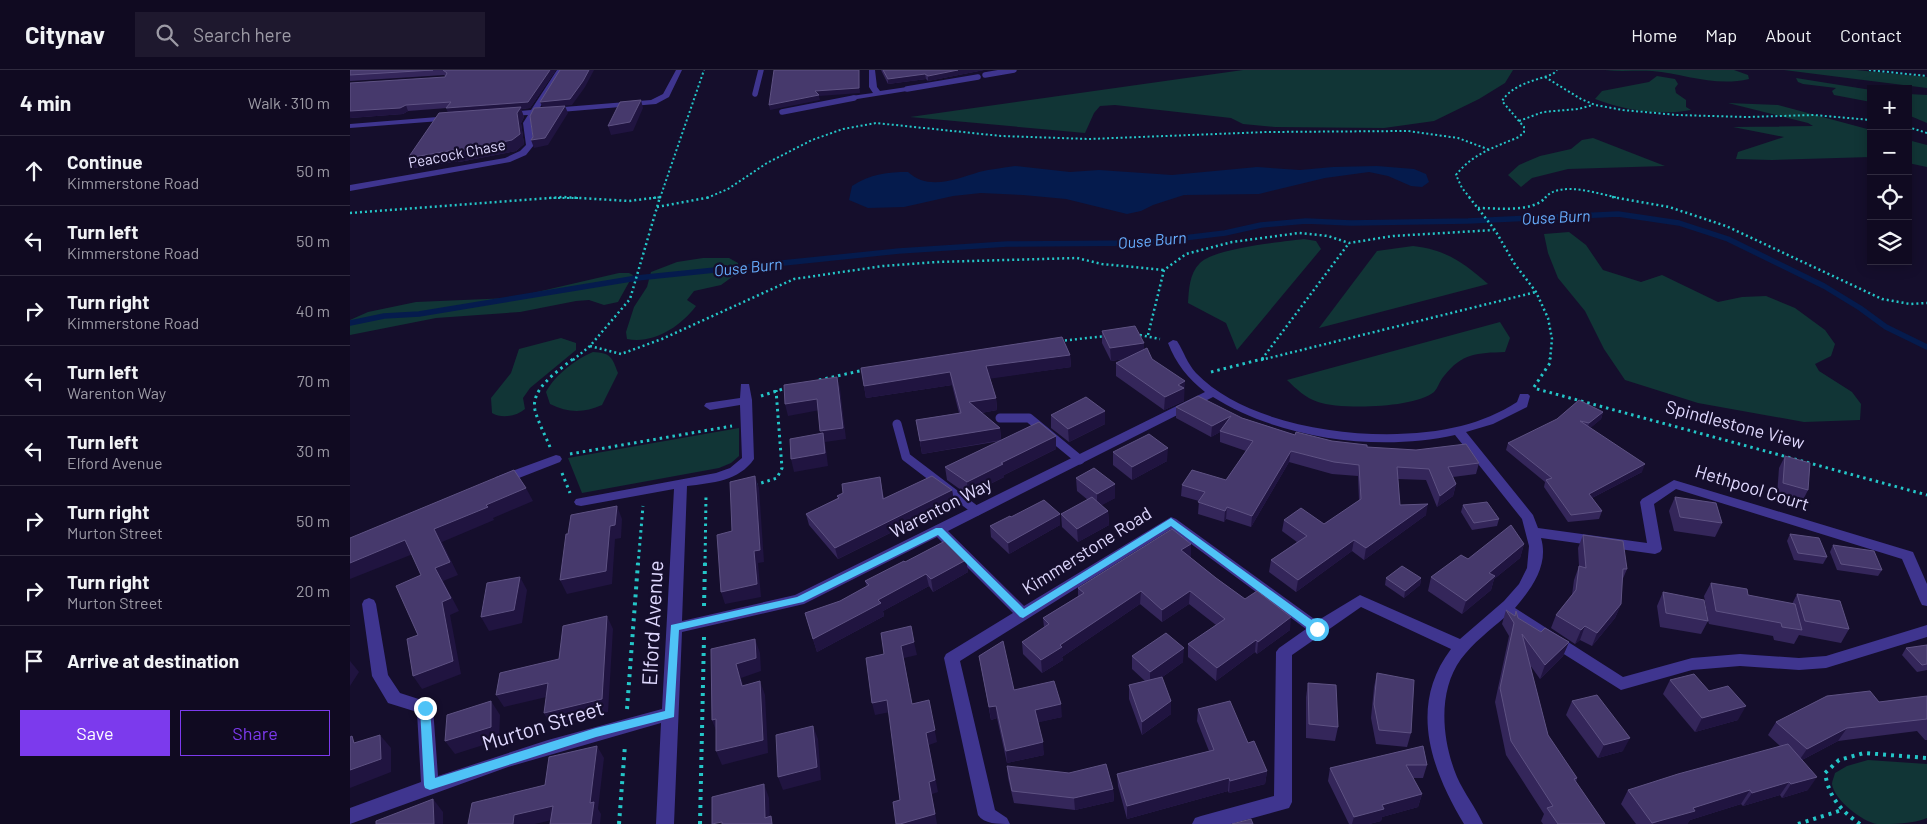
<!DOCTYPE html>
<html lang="en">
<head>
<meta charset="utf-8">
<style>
	:root { --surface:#100a21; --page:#1e182e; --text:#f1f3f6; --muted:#9c9aa5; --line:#302b3f; --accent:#7c3aed }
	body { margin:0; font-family:Barlow,sans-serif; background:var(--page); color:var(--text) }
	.controls { position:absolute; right:15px; top:15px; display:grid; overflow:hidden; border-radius:0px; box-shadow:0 2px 12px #0003 }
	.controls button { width:45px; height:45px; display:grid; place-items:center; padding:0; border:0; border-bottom:1px solid var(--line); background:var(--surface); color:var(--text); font:25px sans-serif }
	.stop { position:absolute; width:15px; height:15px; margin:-11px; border:4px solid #4fc3f7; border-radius:50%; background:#fff }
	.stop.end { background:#4fc3f7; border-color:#fff; box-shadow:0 1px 5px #0008 }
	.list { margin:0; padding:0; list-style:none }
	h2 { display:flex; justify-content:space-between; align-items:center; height:65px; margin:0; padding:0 20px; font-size:21px }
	h2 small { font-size:16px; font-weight:400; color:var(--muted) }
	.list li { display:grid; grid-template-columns:32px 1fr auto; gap:15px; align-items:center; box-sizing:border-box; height:70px; padding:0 20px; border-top:1px solid var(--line) }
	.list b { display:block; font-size:19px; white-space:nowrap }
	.list p { margin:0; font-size:16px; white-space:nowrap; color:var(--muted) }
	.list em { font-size:16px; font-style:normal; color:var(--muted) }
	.actions { display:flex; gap:10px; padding:15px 20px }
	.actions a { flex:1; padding:11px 0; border:1px solid var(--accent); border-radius:0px; text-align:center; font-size:18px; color:var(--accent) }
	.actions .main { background:var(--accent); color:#fff }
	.icon { flex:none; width:28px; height:28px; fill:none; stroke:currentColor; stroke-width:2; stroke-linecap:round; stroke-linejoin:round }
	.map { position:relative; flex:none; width:1577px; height:754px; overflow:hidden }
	header { display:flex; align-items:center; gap:30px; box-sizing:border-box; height:70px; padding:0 25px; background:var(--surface); border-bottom:1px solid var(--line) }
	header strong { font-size:24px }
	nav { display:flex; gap:28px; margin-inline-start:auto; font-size:18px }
	.search { width:350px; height:45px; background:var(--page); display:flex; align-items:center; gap:12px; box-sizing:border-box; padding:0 18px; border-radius:0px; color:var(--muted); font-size:19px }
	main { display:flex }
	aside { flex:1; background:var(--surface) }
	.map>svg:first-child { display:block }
	.green { fill:#113536 }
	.water { fill:#051b4d }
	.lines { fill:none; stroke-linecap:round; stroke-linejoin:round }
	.stream { stroke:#051b4d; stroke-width:5.5 }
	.path-far3 { stroke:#24c6c8; stroke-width:2; stroke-dasharray:2 2.5; stroke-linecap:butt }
	.path-far2 { stroke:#24c6c8; stroke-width:2.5; stroke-dasharray:2 3; stroke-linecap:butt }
	.path-far1 { stroke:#24c6c8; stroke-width:3; stroke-dasharray:2.5 4; stroke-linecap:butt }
	.path { stroke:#24c6c8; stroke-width:4; stroke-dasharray:3 5; stroke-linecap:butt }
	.service-far1 { stroke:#3f358f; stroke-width:5.5 }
	.service { stroke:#3f358f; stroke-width:9 }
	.pedestrian { fill:#3f358f; fill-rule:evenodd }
	.minor { fill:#3f358f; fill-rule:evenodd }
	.wall { fill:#34265a }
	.shaded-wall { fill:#201440 }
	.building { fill:#46396c; stroke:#5e5283 }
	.route { fill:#4fc3f7 }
	.labels { text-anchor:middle; stroke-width:4.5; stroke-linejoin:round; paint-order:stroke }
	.far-street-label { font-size:15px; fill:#e0d9ff; stroke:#150e2c }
	.far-water-label { font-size:16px; font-style:italic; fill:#67aeff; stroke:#150e2c }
	.street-label { font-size:18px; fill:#e0d9ff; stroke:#150e2c }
	.near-street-label { font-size:21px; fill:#e0d9ff; stroke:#150e2c }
</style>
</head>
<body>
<header>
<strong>Citynav</strong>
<div class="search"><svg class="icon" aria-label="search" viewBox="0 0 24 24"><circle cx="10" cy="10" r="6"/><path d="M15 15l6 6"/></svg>Search here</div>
<nav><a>Home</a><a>Map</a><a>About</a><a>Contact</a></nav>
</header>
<main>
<aside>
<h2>4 min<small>Walk · 310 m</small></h2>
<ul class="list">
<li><svg class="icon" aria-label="ahead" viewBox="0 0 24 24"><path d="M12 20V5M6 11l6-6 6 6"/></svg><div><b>Continue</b><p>Kimmerstone Road</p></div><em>50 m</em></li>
<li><svg class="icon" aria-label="left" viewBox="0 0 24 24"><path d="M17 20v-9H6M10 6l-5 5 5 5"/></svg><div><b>Turn left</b><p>Kimmerstone Road</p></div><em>50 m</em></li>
<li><svg class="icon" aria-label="right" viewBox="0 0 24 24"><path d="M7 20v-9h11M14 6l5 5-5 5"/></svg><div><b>Turn right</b><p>Kimmerstone Road</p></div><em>40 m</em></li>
<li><svg class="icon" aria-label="left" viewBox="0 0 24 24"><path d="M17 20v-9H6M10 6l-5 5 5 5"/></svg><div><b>Turn left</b><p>Warenton Way</p></div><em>70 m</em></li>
<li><svg class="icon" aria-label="left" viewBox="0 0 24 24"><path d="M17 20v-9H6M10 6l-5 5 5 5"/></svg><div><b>Turn left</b><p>Elford Avenue</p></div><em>30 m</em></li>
<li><svg class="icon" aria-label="right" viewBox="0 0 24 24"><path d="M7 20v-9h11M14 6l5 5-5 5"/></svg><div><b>Turn right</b><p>Murton Street</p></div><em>50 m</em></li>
<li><svg class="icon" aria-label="right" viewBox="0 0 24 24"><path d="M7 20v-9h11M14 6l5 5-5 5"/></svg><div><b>Turn right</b><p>Murton Street</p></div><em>20 m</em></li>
<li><svg class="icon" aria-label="arrive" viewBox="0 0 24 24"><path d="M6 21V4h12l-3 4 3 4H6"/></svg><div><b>Arrive at destination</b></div></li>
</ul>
<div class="actions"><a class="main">Save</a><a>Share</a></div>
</aside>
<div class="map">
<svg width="1577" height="754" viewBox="0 0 1577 754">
	<rect width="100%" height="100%" fill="#150e2c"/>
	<g class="green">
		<path d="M893 0H1163L1155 13 1129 29 1084 51 1034 58 925 57 893 54 881 48 765 35 750 36 744 43 735 63 560 47Z"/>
		<path d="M1255 0H1384L1398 5 1399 9C1365 17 1335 4 1302 1 1287 0 1271 2 1255 0Z"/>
		<path d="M1434 0H1506L1577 7V18Z"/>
		<path d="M1307 6 1325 9 1328 14 1325 18 1326 23 1336 30V37L1341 40C1311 46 1273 40 1245 29L1252 21 1299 12Z"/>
		<path d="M1446 8 1521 20V32L1484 25 1482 21 1486 18 1453 14 1448 12Z"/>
		<path d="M1558 24 1577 25V53L1558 45 1561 41 1558 40Z"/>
		<path d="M1378 33 1428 35 1521 60V87L1422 90 1386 89 1388 82 1434 67 1383 57 1463 56 1458 53Z"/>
		<path d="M1243 68 1315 96 1218 99 1182 108 1171 117 1158 105 1169 95 1190 86 1221 79 1232 70Z"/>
		<path d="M1558 70 1577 75V97L1558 93Z"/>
		<path d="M1219 162 1236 175 1253 200 1291 212 1312 205 1368 232 1392 227 1416 226 1445 238 1475 260 1485 274 1481 286 1465 294 1469 301 1502 322 1511 334 1510 350 1454 352 1348 333 1275 310 1254 279 1235 241 1208 208 1198 183 1194 164Z"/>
		<path d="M954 169 966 171 971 179 887 280 876 253 838 233C839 220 839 204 850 193 865 178 931 172 954 169Z"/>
		<path d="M1063 176C1096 180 1113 192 1138 214L969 258 1027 181Z"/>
		<path d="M353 188H379L388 193 389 202 371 215 344 221 337 230 346 236C330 257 304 274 277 269L276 262 284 237 297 217 301 202 327 192Z"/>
		<path d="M269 203H279L283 205 268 232 254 235 239 230 226 231 170 242 86 248 0 265V250L18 242 66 232 161 228Z"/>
		<path d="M1150 252 1160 268 1155 282C1127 283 1112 283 1094 306 1090 310 1088 318 1084 322 1065 338 991 340 968 332 956 328 946 319 937 310Z"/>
		<path d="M211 268 226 273V280L180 318 173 328 175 339C167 346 152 349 142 343L141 328 161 303 169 279Z"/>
		<path d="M243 282C261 283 262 287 268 303L252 335C234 343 218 343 200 334L196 322C205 305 226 289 243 282Z"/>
		<path d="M389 358V386L381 393 369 398 232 423 218 388Z"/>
		<path d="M1518 690 1577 694V748C1563 754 1543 754 1527 754 1513 752 1484 730 1482 714 1482 711 1484 707 1485 703L1497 696Z"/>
	</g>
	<path class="water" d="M665 96 720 102 749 100 822 105 907 97 950 100 983 97 1027 96 1064 99 1076 104 1079 112 1072 117 1061 116 1038 106 1019 102 975 108 909 124 834 125 803 135 791 141 777 144 716 129 673 125 631 123 603 126 554 137 518 138 499 130 502 116C520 104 538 102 558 102 578 121 607 109 629 102 641 99 653 98 665 96Z"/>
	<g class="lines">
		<path class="stream" d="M0 253 34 246 69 244 287 208 549 181 657 174 792 173 875 163 911 155 956 151 1001 153 1118 151 1268 144 1329 153 1378 169 1474 216 1510 238 1536 257 1577 277"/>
		<g class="path-far3">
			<path d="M1519 0 1577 6"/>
			<path d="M1195 7 1231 29 1245 35 1273 40 1327 45 1397 47 1464 45 1521 50"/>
			<path d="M1169 51 1193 42 1228 39 1243 35"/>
			<path d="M1558 57 1577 63"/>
			<path d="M199 128H230"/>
			<path d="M303 128 311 127"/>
			<path d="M310 128 354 0"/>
			<path d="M357 128 378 119 417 93 462 70 493 59 526 53 651 66 739 69 917 62 1058 61 1108 68 1140 80"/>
			<path d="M1120 128 1112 118 1106 105C1122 84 1145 77 1169 67L1174 62V57L1152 31C1163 14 1184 11 1203 4L1207 0"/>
			<path d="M1195 128C1209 110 1249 124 1269 128"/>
		</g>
		<g class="path-far2">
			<path d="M1119 127 1145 160 1164 193 1186 222 1198 248 1202 269 1200 290"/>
			<path d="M1262 127 1319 137 1376 156 1532 229 1560 234 1577 233"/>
			<path d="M307 137 361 127"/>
			<path d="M1128 138C1147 138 1183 143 1196 127"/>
			<path d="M0 143 213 127 279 131 311 127"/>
			<path d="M785 264 810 269"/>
			<path d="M798 265 814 200 836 184 882 172 949 163 978 166 999 173 1043 166 1144 160"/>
			<path d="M710 271 756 266"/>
			<path d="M240 276 271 284 312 269 444 209 533 196 586 192 727 188 752 194 814 200"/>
			<path d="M912 289 999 173"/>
			<path d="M223 290 240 276 280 229 310 127"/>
			<path d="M911 290 1186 222"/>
		</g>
		<g class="path-far1">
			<path d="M861 302 916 288"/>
			<path d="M469 310 514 300"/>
			<path d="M1184 317 1200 293V288"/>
			<path d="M1187 319 1577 425"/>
			<path d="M411 326 436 318"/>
			<path d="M200 377C195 365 188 352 185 340 180 318 210 300 224 288"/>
			<path d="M220 384 382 356"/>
			<path d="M212 403 220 423"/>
			<path d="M405 415 427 408 432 398 426 320"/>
			<path d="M288 495 293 436"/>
			<path d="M355 495 356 425"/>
		</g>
		<g class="path">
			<path d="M354 536 355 493"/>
			<path d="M277 639 288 493"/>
			<path d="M269 754 275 675"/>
			<path d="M350 754 354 567"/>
			<path d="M1448 754 1492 740"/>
			<path d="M1510 754C1490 740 1479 727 1475 703L1489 690 1514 683 1577 688"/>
		</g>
		<g class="service-far1">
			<path d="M635 5 664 0"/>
			<path d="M557 19 628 7"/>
			<path d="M405 24 411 0"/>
			<path d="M432 42 504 28"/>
		</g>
		<g class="service">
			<path d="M650 348H679L730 390"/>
			<path d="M547 354 556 387 627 441"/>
		</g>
		<path class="pedestrian" d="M206 385 210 386 212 389 210 392 156 413H146L145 410 146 407Z"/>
		<g class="minor">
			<path d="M207 0H213L189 39 301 30 313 24 326 0H332L319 27 306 34 187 44 181 53 184 75 176 85 160 92 0 121V115L155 88 170 81 176 75 173 53 178 45 157 46 153 44 157 42 181 40Z"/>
			<path d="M519 0H525L527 17 530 21 557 17 561 19 557 21 501 30V26L523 23 519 17Z"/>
			<path d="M100 46H103V50L0 58V54Z"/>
			<path d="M823 270 827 271C834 282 837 293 846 303 903 362 1035 375 1111 356 1131 351 1150 343 1167 332L1170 324H1178L1180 326 1177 337 1143 354 1116 362 1183 445 1188 458 1297 473 1290 432 1292 429 1324 410 1563 482 1577 514V536L1572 535 1570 531 1552 489 1326 419 1304 434 1312 479 1310 482 1305 484 1191 468C1199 495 1182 518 1165 538L1273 607 1342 588 1390 584 1449 588 1476 586 1577 555V567L1476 598 1449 600 1390 596 1342 600 1271 620 1155 547C1140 560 1123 573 1111 589 1087 622 1092 671 1107 707 1114 723 1126 738 1133 754H1114C1081 699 1058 636 1101 579L1011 537 942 585V732L939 738 881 754H842L845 748 851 746 924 726 926 582 929 578 956 559 821 459 610 591 645 740 657 748 660 754C648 754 634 754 628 745L594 588 596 584 663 543 587 467 454 534 332 562 324 754H306L311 653 158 697 0 754V738L71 712 67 642 38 633 22 606 12 534 14 530 19 528 24 530 26 534 38 605 50 623 81 633 83 638 88 706 198 670 312 639 324 419 231 436 226 435 224 432 226 429 231 428 366 403 380 398 392 388 390 335 360 340 354 336 356 333 390 328 391 314H399L402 330 404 389C389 411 362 413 337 416L332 551 445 525 855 322C838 308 826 294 818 273ZM863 327C930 369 1028 382 1105 365L1172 449 1179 476 1177 498 1169 514 1154 531 1110 569 1010 525 967 551 826 449 821 447 674 536 598 461Z"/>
		</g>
	</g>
	<g class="wall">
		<path d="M0 0H206L180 38 171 39 174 47 171 53 174 74 166 81 109 92 108 91 63 98 58 88 98 42 97 38 58 41 53 44 0 48 95 7V6L94 5 0 11Z"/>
		<path d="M531 0H634L578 11 576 9 538 14Z"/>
		<path d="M752 261 794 273V280L834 324V331L814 340 766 306V293L775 289 761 291 752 273Z"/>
		<path d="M720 285 721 297 640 308 646 328 647 340 631 343 650 358 651 370 706 379 654 405V407L618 425 597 410 595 397 650 371 572 384 566 350 609 343 602 315 516 328 514 316Z"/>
		<path d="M826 337 892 348 945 365 1017 377 1129 393 1126 404 1103 407 1106 414 1103 426 1087 437 1076 410 1048 409 1050 435 1076 445 1014 490 1002 481 946 522 919 502 921 490 947 472 932 461 934 450 974 454 1009 431 1008 406 982 404 939 392 901 457 876 449 874 452 848 444 849 431 831 426 832 415 876 410 896 381 870 372V362L861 367 826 348Z"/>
		<path d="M1253 342 1251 349 1240 358 1292 402 1242 428 1252 441 1249 449 1218 452 1194 417 1195 412 1156 380 1158 373Z"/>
		<path d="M701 345 755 354 719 372 701 358Z"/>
		<path d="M763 382 817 391 782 410 763 395Z"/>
		<path d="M1435 386 1458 420 1452 432 1427 425 1429 398Z"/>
		<path d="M530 407 534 429 602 420 604 431 488 489 459 455 456 444 488 428 487 426Z"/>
		<path d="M726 408 765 414V428L751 435 758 441 759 455 728 472 712 457 711 444 738 430 727 421Z"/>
		<path d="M1325 427 1372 453 1365 467 1324 461 1319 441Z"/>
		<path d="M1113 435 1149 449 1147 456 1122 460 1111 442Z"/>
		<path d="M661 447 710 455 659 484 641 467 640 456Z"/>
		<path d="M1440 464 1477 487 1473 494 1444 490 1437 471Z"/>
		<path d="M1233 465 1277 499 1272 511 1271 534 1265 548 1242 576 1230 570 1225 574 1201 558 1206 545 1222 525 1224 510 1229 496 1228 478Z"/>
		<path d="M841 474V487H840L866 508 895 529 940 560 907 584 905 582 866 611 838 587V574L866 555 839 534 812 552 790 534 712 587 713 590 692 603 673 584 672 572 694 557 693 548 728 526V518Z"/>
		<path d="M1174 474 1170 488 1144 509 1141 520 1112 544 1078 521 1081 507 1118 489Z"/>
		<path d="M1483 475 1532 500 1528 506 1487 500 1480 482Z"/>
		<path d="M616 490 618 502 583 522 579 516 533 541 534 546 467 582 455 543 490 531 517 517 515 511 555 492Z"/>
		<path d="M1036 508H1071L1070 515 1054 528 1035 515Z"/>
		<path d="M1361 513 1398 525 1442 534 1447 524 1499 559 1491 573 1449 565 1444 574 1424 570 1423 566 1359 554 1358 551 1351 564 1310 557 1307 536 1313 522 1358 549 1354 526Z"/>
		<path d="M1156 540 1165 546 1166 541 1168 548 1191 562 1219 572 1213 586 1190 609 1180 595 1198 665 1227 708 1226 712 1255 754H1193L1191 751 1194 744 1156 685 1145 632 1159 566 1152 554Z"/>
		<path d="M1577 575V600L1567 602 1552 585 1556 578Z"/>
		<path d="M629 586 664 620 712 647 688 652 694 685 657 693 647 648 641 650Z"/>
		<path d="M782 586 833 592 811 608 821 644 792 665 779 629V615L795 611 782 599Z"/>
		<path d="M1027 603 1061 663 1057 677 1026 674 1021 648 1024 617Z"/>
		<path d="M1320 610 1388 650 1345 662 1313 624Z"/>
		<path d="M958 613 988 657 985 671 956 668V627Z"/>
		<path d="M1577 626V670H1575L1567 661 1488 671 1452 690 1458 720 1432 728 1430 725 1393 736 1391 734 1340 750 1337 754H1286L1271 734 1278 720 1430 676 1418 665 1426 652 1529 632Z"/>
		<path d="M1222 631 1273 681 1248 688 1216 645Z"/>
		<path d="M848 639 898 673 917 701 915 714 879 723 878 721 777 749 768 716 767 704 859 681 847 651Z"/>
		<path d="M1073 676 1077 695 1073 708H1063L1072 724 1068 737 1032 747 1031 751 1019 754H999L978 711 980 698Z"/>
		<path d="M657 696 763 719 764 731 725 740 664 733 658 708Z"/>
	</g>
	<g class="shaded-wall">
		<path d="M200 0H206L180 38 171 39 174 47 171 53 174 74 166 81 109 92 108 91 63 98 58 88 167 43 99 44 96 38Z"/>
		<path d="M239 0H244L235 17 222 35 193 38 190 32Z"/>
		<path d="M509 0 510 23 469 26 470 30 420 40 419 35 465 21Z"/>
		<path d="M608 0H634L578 11V6Z"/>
		<path d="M575 4 576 9 538 14V9Z"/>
		<path d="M291 30 293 38 283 61 261 65 258 56Z"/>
		<path d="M56 35 58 41 53 44 0 48V41Z"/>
		<path d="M215 36 218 43 198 75 184 78 181 70Z"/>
		<path d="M794 273V286L761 291 760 278Z"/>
		<path d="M720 285 721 297 638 309 636 296Z"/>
		<path d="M600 302 602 315 516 328 514 316Z"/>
		<path d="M487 307 490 318 496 369 475 372 478 396 444 402 441 389 473 373 470 361Z"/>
		<path d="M835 311 834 331 814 340 815 327 828 315Z"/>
		<path d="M646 328 647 340 620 345 619 332Z"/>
		<path d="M467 329 470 340 438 346 435 334Z"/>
		<path d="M755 341V354L719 372 718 359Z"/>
		<path d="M1253 342 1251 349 1237 361 1239 353Z"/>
		<path d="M881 346 870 361V362L861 367 862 356Z"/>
		<path d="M650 358 651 370 572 384 570 371Z"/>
		<path d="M706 366V379L654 405V407L618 425 617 412 651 393Z"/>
		<path d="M818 378 817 391 782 410V397Z"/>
		<path d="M941 381 939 392 901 457 902 446Z"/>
		<path d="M1295 394 1292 402 1236 431 1239 424Z"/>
		<path d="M405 406 409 418 414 492 408 493 411 527 375 534 371 522 404 481Z"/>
		<path d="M765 414V428L747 438V424Z"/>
		<path d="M1106 414 1103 426 1087 437 1090 426Z"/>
		<path d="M176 418 183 431 143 448 144 450 92 472 108 505 93 511 109 541 100 545 111 604 72 619 63 606 85 498 84 459 136 435Z"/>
		<path d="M602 420 604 431 488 489 485 478Z"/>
		<path d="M1078 434 1076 445 1014 490 1016 478Z"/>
		<path d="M267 436 272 449 271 468 265 469 262 514 217 524 210 510 260 456Z"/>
		<path d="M877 437 876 449 874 452 875 441Z"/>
		<path d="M758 441 759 455 728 472 727 459Z"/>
		<path d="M710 444V455L659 484 658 473Z"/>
		<path d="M55 470 63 484 0 509V493Z"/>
		<path d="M1004 470 1002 481 946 522 948 510Z"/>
		<path d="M841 474V487L831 493V480Z"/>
		<path d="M1174 474 1170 488 1144 509 1141 520 1112 544 1116 531 1139 503Z"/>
		<path d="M616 490 618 502 583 522 581 509Z"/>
		<path d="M576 504 579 516 533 541 534 546 467 582 463 569 528 530Z"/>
		<path d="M170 507 177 520 172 553 139 561 131 547Z"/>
		<path d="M1071 508 1070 515 1054 528 1055 521Z"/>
		<path d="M791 521 790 534 712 587 713 590 692 603 691 590 710 575Z"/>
		<path d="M840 521 839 534 812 552V540Z"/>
		<path d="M1271 534 1265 548 1242 576 1247 563Z"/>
		<path d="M257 546 263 559 258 642 201 656 194 643Z"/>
		<path d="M941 547 940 560 907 584 908 572Z"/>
		<path d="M1235 556 1230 570 1225 574 1231 560Z"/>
		<path d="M405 569 410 583 411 601 391 608 397 629 392 616 386 594Z"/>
		<path d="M906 570 905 582 866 611 867 598Z"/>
		<path d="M564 572 567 585 554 588 564 646 551 576Z"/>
		<path d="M1219 572 1213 586 1190 609 1195 595Z"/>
		<path d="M834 578 833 592 800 616V602Z"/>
		<path d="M0 591 9 602 0 616Z"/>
		<path d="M410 611 415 625 418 683 372 695 366 681Z"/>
		<path d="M198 613 205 625 154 637 146 625Z"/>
		<path d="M537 630 540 642 525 645 522 633Z"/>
		<path d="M579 630 587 672 579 675 588 722 582 724 587 754H550L576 663Z"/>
		<path d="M141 631 150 645 149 670 105 684 95 671Z"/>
		<path d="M821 631V644L792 665V652Z"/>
		<path d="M711 634 712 647 686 653 685 640Z"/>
		<path d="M646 636 647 648 641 650 639 637Z"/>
		<path d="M1396 636 1388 650 1345 662 1352 648Z"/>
		<path d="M366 649 367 663 362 650Z"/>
		<path d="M463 656 468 669 471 710 433 720 428 707Z"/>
		<path d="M1497 658 1488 671 1448 692 1457 679Z"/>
		<path d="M30 665 41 678V702L0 718V700Z"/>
		<path d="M1280 668 1273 681 1248 688 1254 675Z"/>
		<path d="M693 672 694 685 657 693 656 681Z"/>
		<path d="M247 676 254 688 248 739 251 744 250 754H241L240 733Z"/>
		<path d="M917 701 915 714 879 723 880 711Z"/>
		<path d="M1467 707 1458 720 1432 728 1441 714Z"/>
		<path d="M879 708 878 721 777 749V736Z"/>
		<path d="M1439 712 1430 725 1393 736 1402 723Z"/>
		<path d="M414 714 419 728 420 754 415 748Z"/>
		<path d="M763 719 764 731 725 740 724 728Z"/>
		<path d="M1400 720 1391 734 1340 750 1337 754H1302L1343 738Z"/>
		<path d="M1072 724 1068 737 1032 747 1031 751 1019 754H1002L1004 747 1032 735Z"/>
		<path d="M83 729 93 742V754H84Z"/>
		<path d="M203 736 210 748 185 754H163L164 745Z"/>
	</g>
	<g class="building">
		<path d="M0 0H83L0 5Z"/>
		<path d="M93 0H200L178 32 96 38 101 32 56 35 50 38 0 41V13L95 7 97 3Z"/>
		<path d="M210 0H239L233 11 220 29 190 32Z"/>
		<path d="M424 0H509V18L465 21 469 25 419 35Z"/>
		<path d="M533 0H608L578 6 575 4 538 9Z"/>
		<path d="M291 30 280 52 258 56 270 32Z"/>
		<path d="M215 36 195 68 181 70 183 67 180 46 184 38Z"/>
		<path d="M171 37 167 43 170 64 162 70 104 82V80L58 88 89 43Z"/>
		<path d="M785 256 794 273 760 278 752 261Z"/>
		<path d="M712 267 720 285 636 296 646 328 619 332 650 358 570 371 566 350 611 343 600 302 514 316 511 298Z"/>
		<path d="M797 278 802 289 835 311 828 315 834 318 815 327 766 293Z"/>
		<path d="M487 307 493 358 470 361 467 329 435 334 434 315Z"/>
		<path d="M848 326 892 348 945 365 946 362 982 371 1017 375V377L1066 380 1116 374 1129 393 1098 397 1106 414 1090 426 1079 399 1047 397 1050 435 1078 434 1016 478 1004 470 948 510 921 490 957 466 934 450 951 438 974 454 1011 429 1009 395 984 392 941 381 902 446 877 437 875 441 848 432 855 422 832 415 842 400 876 410 903 371 870 361 881 346 862 356 826 337Z"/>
		<path d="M736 327 755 341 718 359 701 345Z"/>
		<path d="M1229 330 1253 342 1239 353 1230 351 1295 394 1239 424 1252 441 1221 445 1196 410 1202 408 1158 373 1207 349Z"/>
		<path d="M689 352 706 366 651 393 653 394 617 412 595 397Z"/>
		<path d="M473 363 475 383 441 389 440 369Z"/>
		<path d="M799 364 818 378 782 397 763 382Z"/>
		<path d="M1435 386 1460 393 1458 420 1433 413Z"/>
		<path d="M744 398 765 414 747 424 726 408Z"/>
		<path d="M164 400 176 418 136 435 138 437 84 459 100 492 85 498 101 528 92 532 103 591 63 606 57 569 68 565 46 516 71 505 55 470 0 493V468Z"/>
		<path d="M405 406 410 480 404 481 407 514 371 522 367 465 382 461 380 412Z"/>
		<path d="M582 406 602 420 485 478 456 444 489 428 487 426 493 423 492 414 530 407 533 429Z"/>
		<path d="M742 427 758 441 727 459 711 444Z"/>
		<path d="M1325 427 1366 433 1372 453 1330 447Z"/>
		<path d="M694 430 710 444 658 473 640 456 660 446 661 447Z"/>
		<path d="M1137 432 1149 449 1124 453 1113 435Z"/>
		<path d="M267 436 265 455 260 456 256 501 210 510 216 464H218L221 445Z"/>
		<path d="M1161 455 1174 474 1139 503 1145 506 1116 531 1081 507 1111 485 1118 489Z"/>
		<path d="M822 459 841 474 831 480 866 508 895 529 907 521 941 547 908 572 906 570 867 598 838 574 875 549 840 521 812 540 791 521 710 575 712 577 691 590 672 572 699 554 693 548 734 523 728 518Z"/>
		<path d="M1440 464 1469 468 1477 487 1448 483Z"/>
		<path d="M1233 465 1273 471 1277 499H1273L1271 534 1247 563 1235 556 1231 560 1206 545 1226 520 1229 496 1236 498Z"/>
		<path d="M597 470 616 490 581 509 576 504 528 530 531 533 463 569 455 543 490 531 519 515 515 511 554 491 555 492Z"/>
		<path d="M1483 475 1524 481 1532 500 1491 494Z"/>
		<path d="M1052 496 1071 508 1055 521 1036 508Z"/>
		<path d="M170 507 164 540 131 547 137 513Z"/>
		<path d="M1361 513 1397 519 1398 525 1445 534 1452 560 1432 557 1431 553 1366 541Z"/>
		<path d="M1313 522 1354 530 1358 551 1316 543Z"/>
		<path d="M1447 524 1490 531 1499 559 1455 551Z"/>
		<path d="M1156 540 1165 546 1166 541 1168 548 1191 562 1195 558 1219 572 1195 595 1172 564 1198 665 1227 708 1224 709 1255 754H1208L1197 738 1203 736 1161 671 1150 618 1164 553Z"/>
		<path d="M257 546 252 629 194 643 198 613 146 625 150 603 209 589 213 556Z"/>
		<path d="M561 556 564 572 551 576 562 634 579 630 585 660 576 663 585 710 579 712 585 744 550 754H546L543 732 550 730 537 630 522 633 516 588 534 584 531 563Z"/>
		<path d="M816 563 834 578 800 602 782 586Z"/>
		<path d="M405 569 406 588 386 594 392 616 410 611 413 670 366 681V649L362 650 361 579Z"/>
		<path d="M653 571 664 620 704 611 711 634 685 640 693 672 656 681 646 636 639 637 629 586Z"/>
		<path d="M1577 575V594L1572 595 1556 578Z"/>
		<path d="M1027 603 1064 610 1061 663 1029 660 1024 634Z"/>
		<path d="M1344 604 1359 621 1378 616 1396 636 1352 648 1320 610Z"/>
		<path d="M812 607 821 631 792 652 779 615Z"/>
		<path d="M958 613 986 615 988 657 959 654Z"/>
		<path d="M1520 621 1529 632 1577 626V649L1497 658 1457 679 1426 652 1477 626Z"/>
		<path d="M1247 625 1280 668 1254 675 1222 631Z"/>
		<path d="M141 631V657L95 671 97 645Z"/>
		<path d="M880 631 898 673 904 671 917 701 880 711 879 708 777 736 767 704 864 680 848 639Z"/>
		<path d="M463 656 467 697 428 707 426 665Z"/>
		<path d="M30 665 31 689 0 700V667L2 666 4 673Z"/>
		<path d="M1438 674 1467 707 1441 714 1439 712 1402 723 1400 720 1343 738 1345 741 1302 753 1278 720 1328 704Z"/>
		<path d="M247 676 240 733 244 732 241 754H200L203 736 164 745 163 754H118L122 733 195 715 199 687Z"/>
		<path d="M1073 676 1077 695H1056L1072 724 1032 735 1034 739 1004 747 980 698Z"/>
		<path d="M756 694 763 719 724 728 662 721 657 696 719 703Z"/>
		<path d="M414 714 415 748 421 746 422 754H372V752L362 754V727Z"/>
		<path d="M83 729 84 754H26V751Z"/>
		<path d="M901 749 903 754H882Z"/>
	</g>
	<path class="route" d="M821 448 970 556V562H963L821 456 673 548 670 547 588 465 453 532 329 560 324 647 246 667 80 720 75 718 74 715 70 638 71 635H79L80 638 85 708 246 658 315 641 321 555 447 527 586 458H592L674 539Z"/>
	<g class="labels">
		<g class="far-street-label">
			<text transform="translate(107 84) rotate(-11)" y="5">Peacock Chase</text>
		</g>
		<g class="far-water-label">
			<text transform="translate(1206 147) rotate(-3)" y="6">Ouse Burn</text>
			<text transform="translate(802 170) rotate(-5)" y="6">Ouse Burn</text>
			<text transform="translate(398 197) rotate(-6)" y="6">Ouse Burn</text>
		</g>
		<g class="street-label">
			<text transform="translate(1385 355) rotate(15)" y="6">Spindlestone View</text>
			<text transform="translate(1402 418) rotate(17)" y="6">Hethpool Court</text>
			<text transform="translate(591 438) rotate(-27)" y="6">Warenton Way</text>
			<text transform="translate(737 481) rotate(-32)" y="6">Kimmerstone Road</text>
		</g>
		<g class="near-street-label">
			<text transform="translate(303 553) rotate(-87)" y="7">Elford Avenue</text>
			<text transform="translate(193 656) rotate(-17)" y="7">Murton Street</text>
		</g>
	</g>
</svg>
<div class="controls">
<button>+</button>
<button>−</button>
<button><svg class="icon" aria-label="locate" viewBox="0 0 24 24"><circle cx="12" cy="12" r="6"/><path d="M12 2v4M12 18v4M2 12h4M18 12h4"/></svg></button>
<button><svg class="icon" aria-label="layers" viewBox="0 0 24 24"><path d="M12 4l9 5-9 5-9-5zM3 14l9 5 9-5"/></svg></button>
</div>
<div class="stop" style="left:967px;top:559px"></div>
<div class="stop end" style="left:75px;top:638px"></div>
</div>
</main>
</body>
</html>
